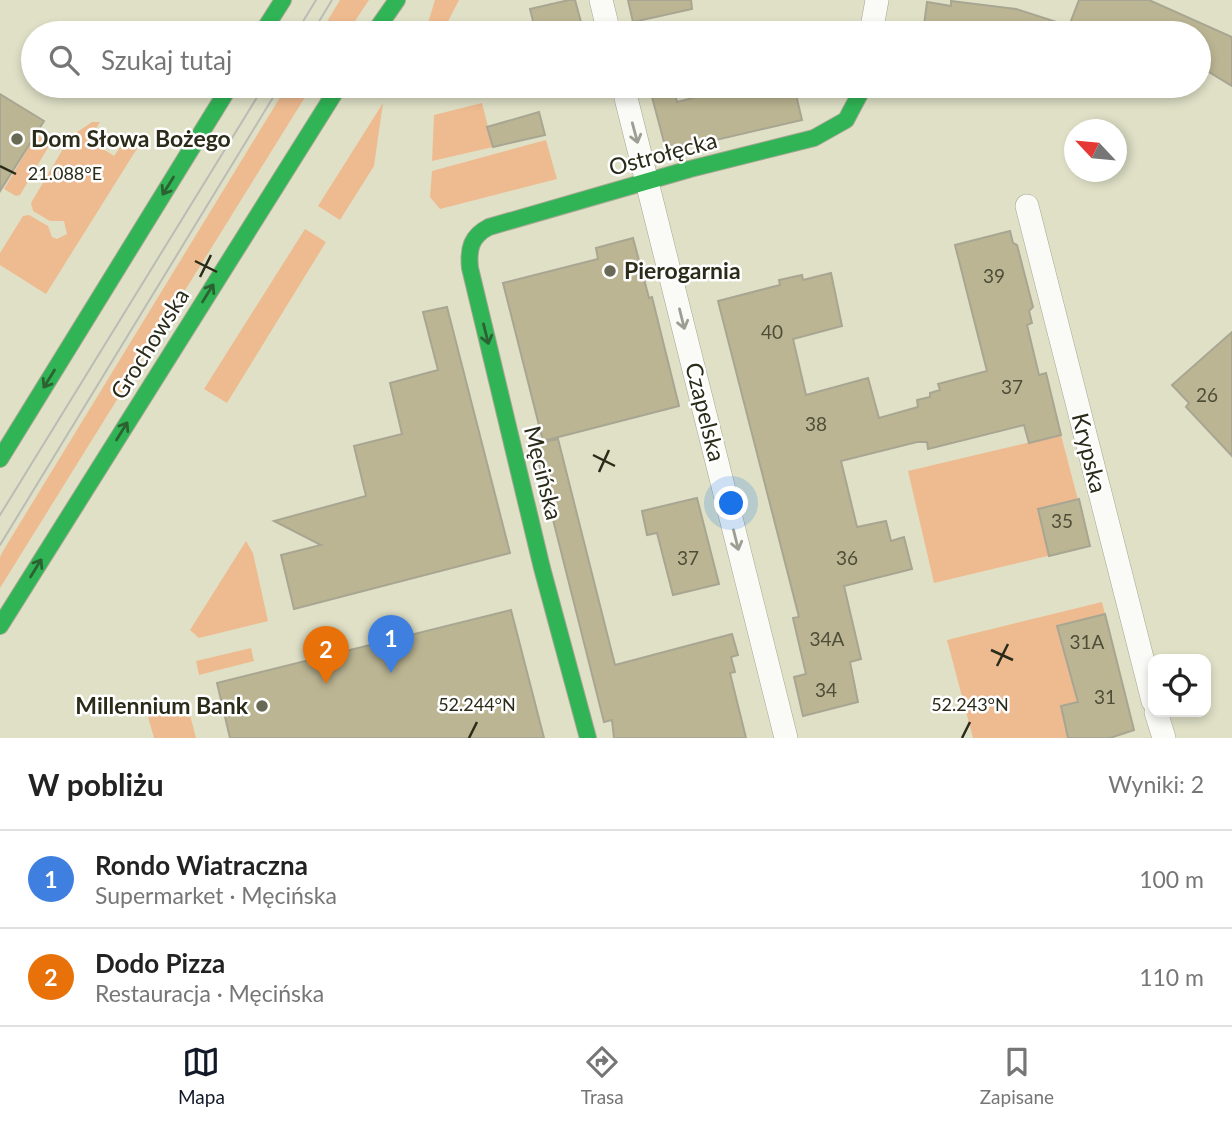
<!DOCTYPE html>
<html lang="pl">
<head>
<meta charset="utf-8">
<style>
	:root { --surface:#fff; --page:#f6f6f6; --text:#222; --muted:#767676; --line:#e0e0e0; --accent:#111827 }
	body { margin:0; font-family:Lato,sans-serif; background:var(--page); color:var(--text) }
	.controls { position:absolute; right:21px; bottom:21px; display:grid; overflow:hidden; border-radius:14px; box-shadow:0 4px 10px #0003 }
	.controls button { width:63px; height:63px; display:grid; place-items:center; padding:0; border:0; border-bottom:2px solid var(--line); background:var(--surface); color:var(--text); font:35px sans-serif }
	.compass { position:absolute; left:1064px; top:119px; width:63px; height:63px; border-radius:50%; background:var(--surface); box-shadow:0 4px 10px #0003; rotate:296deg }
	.you { position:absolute; left:732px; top:504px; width:24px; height:24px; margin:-18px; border:5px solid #fff; border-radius:50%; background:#1a73e8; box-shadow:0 0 0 10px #1a73e833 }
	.badge { display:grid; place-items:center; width:46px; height:46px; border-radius:50%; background:var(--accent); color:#fff; font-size:23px; font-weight:700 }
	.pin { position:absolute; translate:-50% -58px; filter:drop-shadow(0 2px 4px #0008) }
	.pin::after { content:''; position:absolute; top:37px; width:24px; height:21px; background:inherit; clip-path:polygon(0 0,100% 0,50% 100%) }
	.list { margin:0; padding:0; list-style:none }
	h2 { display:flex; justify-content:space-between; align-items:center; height:91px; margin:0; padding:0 28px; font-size:30px }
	h2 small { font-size:23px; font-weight:400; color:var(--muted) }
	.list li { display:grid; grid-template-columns:46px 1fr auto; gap:21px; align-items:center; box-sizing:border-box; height:98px; padding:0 28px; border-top:2px solid var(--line) }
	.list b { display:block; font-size:26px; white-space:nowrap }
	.list p { margin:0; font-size:23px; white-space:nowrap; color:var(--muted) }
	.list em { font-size:23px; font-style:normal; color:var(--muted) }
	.icon { flex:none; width:38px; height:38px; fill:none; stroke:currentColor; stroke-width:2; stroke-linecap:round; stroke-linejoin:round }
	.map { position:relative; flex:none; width:1232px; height:738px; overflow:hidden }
	.search { position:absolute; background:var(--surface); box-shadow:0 4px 10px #0003; left:21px; right:21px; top:21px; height:77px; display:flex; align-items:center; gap:18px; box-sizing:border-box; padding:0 24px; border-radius:38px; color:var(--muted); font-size:26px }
	.sheet { height:287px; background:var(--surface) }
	nav { display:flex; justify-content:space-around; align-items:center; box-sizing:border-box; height:98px; border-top:2px solid var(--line); background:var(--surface); font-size:19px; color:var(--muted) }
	nav a { display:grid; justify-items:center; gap:4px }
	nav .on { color:var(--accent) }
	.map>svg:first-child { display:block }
	.green { fill:#eebb91 }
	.building { fill:#bbb593; stroke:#a8a692; stroke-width:2 }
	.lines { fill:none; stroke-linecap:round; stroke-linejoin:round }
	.street-casing { stroke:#a6a793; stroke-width:24 }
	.fast-casing { stroke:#a6a793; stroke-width:18 }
	.street { stroke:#fafaf6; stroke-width:23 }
	.fast { stroke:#30b455; stroke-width:16 }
	.tram { stroke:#bbbcb5; stroke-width:2 }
	.oneway { stroke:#9c9d93 }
	.oneway2 { stroke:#2c6231 }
	.ticks { fill:none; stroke:#2a2b19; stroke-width:2.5 }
	.poi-dot { fill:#696a56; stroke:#fff; stroke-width:2.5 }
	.labels { text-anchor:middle; stroke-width:5; stroke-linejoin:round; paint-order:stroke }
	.number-label { font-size:19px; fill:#4e4e38 }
	.poi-label { font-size:23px; font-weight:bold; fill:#2a2b19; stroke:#fff; text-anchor:start }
	.street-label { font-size:23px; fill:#2a2b19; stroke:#fff }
	.ticks-label { font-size:18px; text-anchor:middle; fill:#2a2b19; stroke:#fff; stroke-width:5; stroke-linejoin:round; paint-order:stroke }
</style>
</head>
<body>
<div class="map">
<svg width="1232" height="738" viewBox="0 0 1232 738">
	<rect width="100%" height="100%" fill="#dfe0c6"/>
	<g class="green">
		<path d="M340 0H369L347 33H320Z"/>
		<path d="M435 0H459L442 33H425Z"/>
		<path d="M287 86H312L0 588V557L3 551Z"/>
		<path d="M383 103 374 166 340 220 318 206Z"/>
		<path d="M482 103 493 147 432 161 434 115Z"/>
		<path d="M92 122H100L89 140 114 156 126 139 138 147 46 294 0 265V253L23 216 29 215 48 226 52 237 57 239 67 234 64 221H50L33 211 31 203 70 137Z"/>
		<path d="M37 133 49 146 20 195 16 196 4 189Z"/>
		<path d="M546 140 557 179 440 209 430 197 432 171Z"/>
		<path d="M305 229 326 242 227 403 204 389Z"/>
		<path d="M1061 435 1090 546 934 583 908 471Z"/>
		<path d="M246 541 253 553 268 621 199 638 190 630Z"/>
		<path d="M1102 602 1134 730 1110 738H973L947 640Z"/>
		<path d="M251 648 254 661 199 675 196 661Z"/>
		<path d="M168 704 189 711 196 738H154L148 717Z"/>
	</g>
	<g class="building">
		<path d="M569 0H575L584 33H536L530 9Z"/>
		<path d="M628 0H691L692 9 633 22Z"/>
		<path d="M1079 0H1149L1232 37V86L1199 66V33H923L927 2 951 6V1L1016 9 1069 26Z"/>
		<path d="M740 86H794L802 120 673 150 664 142 652 97 674 91 677 102Z"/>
		<path d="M0 94 44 121 0 191Z"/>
		<path d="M539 112 545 135 493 147 487 127Z"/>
		<path d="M1010 231 1013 243 1017 245 1033 307 1029 311 1032 323 1027 325 1039 375 1046 373 1061 435 1029 443 1024 425 928 449 927 442H917L841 461 857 527 886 521 891 541 904 537 912 569 844 586 861 659 850 662 858 702 803 716 794 677 806 674 793 618 799 617 718 301 780 285 779 280 802 275 803 280 831 273 842 326 793 339 806 395 868 378 879 418 918 407 917 400 930 397V393L940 390 938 384 987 371 955 245Z"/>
		<path d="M633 238 649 298 652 297 679 406 543 441 503 283 598 259 596 248Z"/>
		<path d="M447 307 510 553 294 609 281 555 321 545 274 521 366 496 354 446 402 434 390 383 438 370 423 312Z"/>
		<path d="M1232 332V456L1186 407 1189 403 1172 385Z"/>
		<path d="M558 439 615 665 732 634 738 655 731 657 735 672 730 673 746 738H614L612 720 604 722 534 444Z"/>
		<path d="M697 498 719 584 673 595 657 533 647 535 642 511Z"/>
		<path d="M1079 499 1090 546 1049 556 1038 509Z"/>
		<path d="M511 610 544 738H230L217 683Z"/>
		<path d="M1105 614 1134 730 1110 738H1068L1061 706 1078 702 1057 626Z"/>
	</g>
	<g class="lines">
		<g class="street-casing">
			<g id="street">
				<path d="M601 0 609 33"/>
				<path d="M871 33 877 0"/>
				<path d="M623 86 786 738"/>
				<path d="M1027 206 1153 701"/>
				<path d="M1156 712 1164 738"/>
			</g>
		</g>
		<g class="fast-casing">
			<g id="fast">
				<path d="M262 33 283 0"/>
				<path d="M374 33 397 0"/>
				<path d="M0 459 230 86"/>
				<path d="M0 626 339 86"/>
				<path d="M588 738 542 568 470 268C468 249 471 236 489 227L690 169 814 138 846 120 864 86"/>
			</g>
		</g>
		<use href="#street" class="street"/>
		<use href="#fast" class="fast"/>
		<g class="tram">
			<path d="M296 33 316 0"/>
			<path d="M312 33 332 0"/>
			<path d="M0 515 264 86"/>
			<path d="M0 545 280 86"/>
		</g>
	</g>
	<defs><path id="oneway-shaft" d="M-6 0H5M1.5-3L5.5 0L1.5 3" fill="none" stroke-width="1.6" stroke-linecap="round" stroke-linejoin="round" transform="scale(1.75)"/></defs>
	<g class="oneway">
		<use href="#oneway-shaft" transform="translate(635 133) rotate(75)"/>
		<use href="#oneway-shaft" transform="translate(682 319) rotate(76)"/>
		<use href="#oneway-shaft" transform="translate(736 540) rotate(76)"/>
	</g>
	<g class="oneway2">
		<use href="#oneway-shaft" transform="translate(168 186) rotate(122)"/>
		<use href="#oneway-shaft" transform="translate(208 293) rotate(-58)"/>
		<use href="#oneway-shaft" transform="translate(486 334) rotate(76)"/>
		<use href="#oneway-shaft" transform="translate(49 379) rotate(122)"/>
		<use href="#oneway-shaft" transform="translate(122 431) rotate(-58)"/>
		<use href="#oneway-shaft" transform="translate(36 568) rotate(-58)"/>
	</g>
	<path class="ticks" d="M0 166 16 174M195 261 217 272M200 277 211 255M593 455 615 466M599 472 609 450M991 650 1013 660M997 666 1008 644M469 738 477 722M962 738 970 722"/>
	<g class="poi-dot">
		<circle cx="17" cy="139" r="7"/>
		<circle cx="610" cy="271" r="7"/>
		<circle cx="262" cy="706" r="7"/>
	</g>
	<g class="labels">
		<g class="number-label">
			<text x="994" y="283">39</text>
			<text x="772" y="339">40</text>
			<text x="1012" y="394">37</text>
			<text x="1207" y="402">26</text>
			<text x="816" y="431">38</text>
			<text x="1062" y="528">35</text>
			<text x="688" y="565">37</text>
			<text x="847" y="565">36</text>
			<text x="827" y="646">34A</text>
			<text x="1087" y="649">31A</text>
			<text x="826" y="697">34</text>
			<text x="1105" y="704">31</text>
		</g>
		<g class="poi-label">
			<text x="31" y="147">Dom Słowa Bożego</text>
			<text x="624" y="279">Pierogarnia</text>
			<text x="248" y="714" text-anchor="end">Millennium Bank</text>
		</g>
		<g class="street-label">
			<text transform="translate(663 154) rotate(-15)" y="8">Ostrołęcka</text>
			<text transform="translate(150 344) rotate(-58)" y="8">Grochowska</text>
			<text transform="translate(705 412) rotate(76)" y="8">Czapelska</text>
			<text transform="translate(1089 453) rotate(76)" y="8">Krypska</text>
			<text transform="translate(543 473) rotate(76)" y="8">Męcińska</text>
		</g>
	</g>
	<g class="ticks-label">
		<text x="65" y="180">21.088°E</text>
		<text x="477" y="711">52.244°N</text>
		<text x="970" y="711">52.243°N</text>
	</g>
</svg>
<div class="controls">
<button><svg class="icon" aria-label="locate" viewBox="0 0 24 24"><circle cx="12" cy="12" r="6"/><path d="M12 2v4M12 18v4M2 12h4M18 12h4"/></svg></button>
</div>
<svg class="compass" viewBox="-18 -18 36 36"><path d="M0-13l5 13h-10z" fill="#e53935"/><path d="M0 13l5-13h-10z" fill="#767676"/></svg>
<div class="you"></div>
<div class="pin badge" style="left:391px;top:673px;background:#3f7fe0">1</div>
<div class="pin badge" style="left:326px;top:684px;background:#e8710a">2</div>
<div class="search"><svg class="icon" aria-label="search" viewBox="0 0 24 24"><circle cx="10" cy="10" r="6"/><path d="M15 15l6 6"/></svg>Szukaj tutaj</div>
</div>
<section class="sheet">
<h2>W pobliżu<small>Wyniki: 2</small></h2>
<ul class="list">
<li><span class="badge" style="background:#3f7fe0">1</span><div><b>Rondo Wiatraczna</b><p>Supermarket · Męcińska</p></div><em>100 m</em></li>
<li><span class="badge" style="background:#e8710a">2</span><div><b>Dodo Pizza</b><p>Restauracja · Męcińska</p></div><em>110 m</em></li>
</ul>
</section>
<nav>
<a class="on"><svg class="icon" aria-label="map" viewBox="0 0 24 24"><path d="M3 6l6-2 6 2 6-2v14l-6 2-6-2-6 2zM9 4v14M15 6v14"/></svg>Mapa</a>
<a><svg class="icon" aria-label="directions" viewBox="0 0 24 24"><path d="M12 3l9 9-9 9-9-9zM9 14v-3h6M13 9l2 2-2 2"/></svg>Trasa</a>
<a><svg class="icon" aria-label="saved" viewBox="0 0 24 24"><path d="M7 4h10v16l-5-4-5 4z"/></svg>Zapisane</a>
</nav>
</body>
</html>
